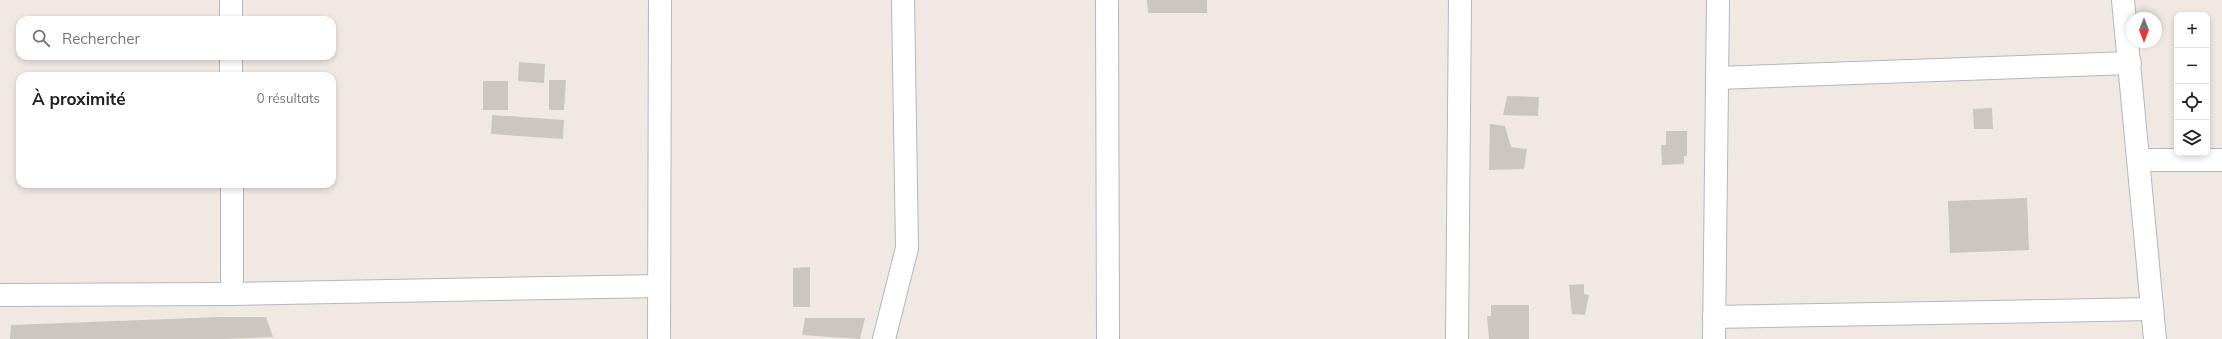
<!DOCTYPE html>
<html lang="fr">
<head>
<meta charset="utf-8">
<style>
	:root { --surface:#fff; --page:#f2f2f2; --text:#202124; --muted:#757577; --line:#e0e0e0 }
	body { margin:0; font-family:Mulish,sans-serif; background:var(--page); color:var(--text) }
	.controls { position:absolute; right:12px; top:12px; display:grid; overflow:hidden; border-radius:8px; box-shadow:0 2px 6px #0003 }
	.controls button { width:36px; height:36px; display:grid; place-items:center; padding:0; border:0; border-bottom:1px solid var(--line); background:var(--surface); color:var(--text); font:20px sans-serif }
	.compass { position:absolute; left:2126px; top:12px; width:36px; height:36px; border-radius:50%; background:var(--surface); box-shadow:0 2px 6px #0003; rotate:180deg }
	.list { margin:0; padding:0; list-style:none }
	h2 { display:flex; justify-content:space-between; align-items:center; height:52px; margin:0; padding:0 16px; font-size:17px }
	h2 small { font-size:13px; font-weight:400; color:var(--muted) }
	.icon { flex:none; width:22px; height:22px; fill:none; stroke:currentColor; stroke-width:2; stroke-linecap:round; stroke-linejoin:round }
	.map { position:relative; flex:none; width:2222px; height:339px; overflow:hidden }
	.search { position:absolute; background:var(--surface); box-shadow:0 2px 6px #0003; left:16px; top:16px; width:320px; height:44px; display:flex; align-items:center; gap:10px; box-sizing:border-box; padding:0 14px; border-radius:12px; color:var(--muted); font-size:15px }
	.panel { position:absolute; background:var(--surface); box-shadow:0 2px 6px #0003; left:16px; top:72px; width:320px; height:116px; border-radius:12px }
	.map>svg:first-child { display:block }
	.building { fill:#cbc7bf }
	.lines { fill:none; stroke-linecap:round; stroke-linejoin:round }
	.minor-casing { stroke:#b4b7c1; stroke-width:24 }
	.minor { stroke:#fff; stroke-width:22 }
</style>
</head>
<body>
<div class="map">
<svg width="2222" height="339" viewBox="0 0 2222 339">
	<rect width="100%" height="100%" fill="#efe9e1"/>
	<g class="building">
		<path d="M1147 0H1207V13H1148Z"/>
		<path d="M519 62 545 64 544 83 518 81Z"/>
		<path d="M549 80H566L564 110H549Z"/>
		<rect x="483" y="81" width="25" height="29"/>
		<path d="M1507 96 1539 97 1538 116 1503 115Z"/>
		<path d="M1992 108 1993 129H1974L1973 109Z"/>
		<path d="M492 115 564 120 563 139 491 134Z"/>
		<path d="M1490 124 1505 126 1511 147 1527 149 1524 169 1489 170Z"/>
		<path d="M1666 131H1687V156H1684V164L1662 165 1661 145H1666Z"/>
		<path d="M2027 198 2029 250 1950 253 1948 201Z"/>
		<path d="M810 267V307H793V268Z"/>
		<path d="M1584 284V294L1589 295 1585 315 1572 314 1569 285Z"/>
		<path d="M1491 305H1529V339H1489L1487 316H1491Z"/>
		<path d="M221 317H266L273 337 222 339H10L11 325Z"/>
		<path d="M805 318H865L860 339 802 335Z"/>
	</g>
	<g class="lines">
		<g class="minor-casing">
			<g id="minor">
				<path d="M231 0V20"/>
				<path d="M1107 0 1108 339"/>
				<path d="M2123 0 2155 339"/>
				<path d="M231 56V76"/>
				<path d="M1717 78 2130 63"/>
				<path d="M2139 160H2222"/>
				<path d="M232 184V294"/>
				<path d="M0 295 232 294 659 286"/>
				<path d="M1714 317 2152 309"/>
				<path d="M659 339 660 0"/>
				<path d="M884 339 907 248 903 0"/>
				<path d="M1457 339 1460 0"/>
				<path d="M1714 339 1718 0"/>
			</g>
		</g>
		<use href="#minor" class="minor"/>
	</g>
</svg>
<div class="controls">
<button>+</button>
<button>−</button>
<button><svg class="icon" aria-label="locate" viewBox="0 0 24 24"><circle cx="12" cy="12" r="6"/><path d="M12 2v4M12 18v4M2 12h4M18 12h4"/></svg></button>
<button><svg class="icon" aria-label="layers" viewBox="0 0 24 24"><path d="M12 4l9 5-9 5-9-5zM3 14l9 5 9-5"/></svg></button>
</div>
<svg class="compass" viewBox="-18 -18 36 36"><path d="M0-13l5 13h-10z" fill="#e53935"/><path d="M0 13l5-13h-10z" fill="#757577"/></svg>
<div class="search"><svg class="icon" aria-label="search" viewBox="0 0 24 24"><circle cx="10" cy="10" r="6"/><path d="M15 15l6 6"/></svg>Rechercher</div>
<section class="panel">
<h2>À proximité<small>0 résultats</small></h2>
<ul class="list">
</ul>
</section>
</div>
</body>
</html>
